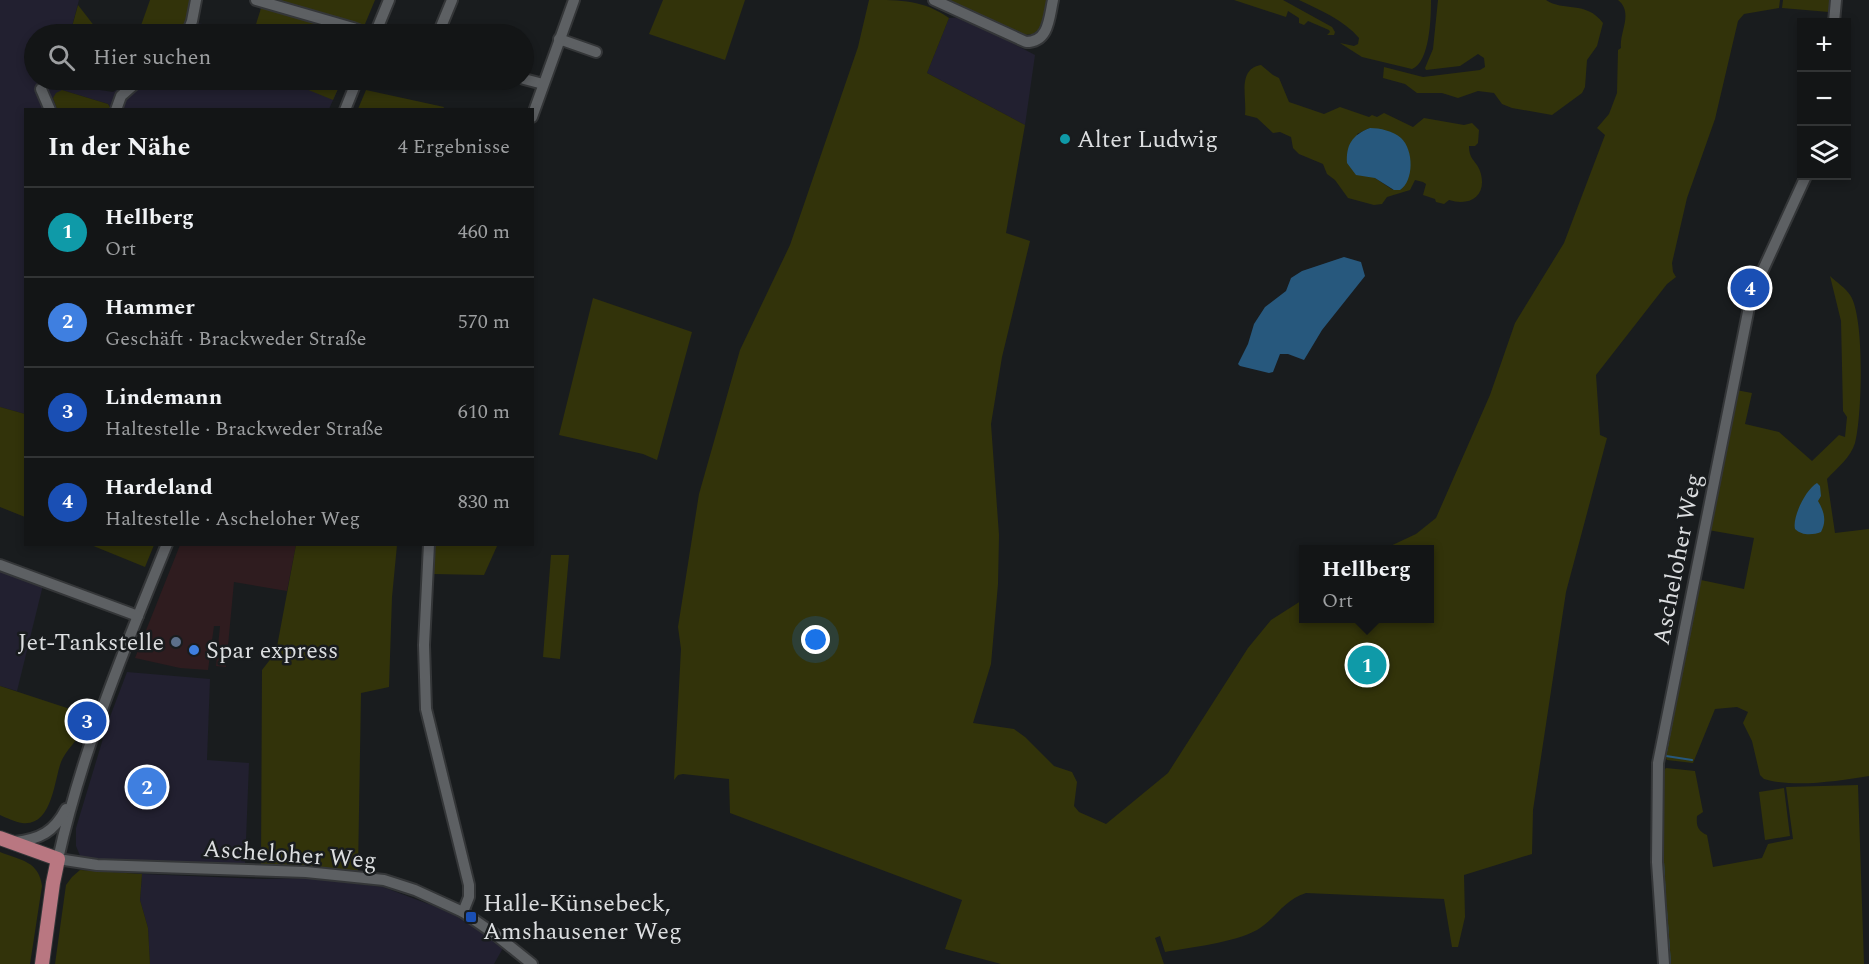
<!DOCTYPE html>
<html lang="de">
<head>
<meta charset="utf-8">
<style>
	:root { --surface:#131516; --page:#1c1e1f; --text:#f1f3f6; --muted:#9d9fa1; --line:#323435; --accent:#7c3aed }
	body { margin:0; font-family:Spectral,serif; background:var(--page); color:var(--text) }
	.controls { position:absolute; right:18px; top:18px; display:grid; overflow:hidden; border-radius:0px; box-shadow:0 3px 9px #0003 }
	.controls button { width:54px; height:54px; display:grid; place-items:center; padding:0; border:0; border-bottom:2px solid var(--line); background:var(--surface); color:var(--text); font:30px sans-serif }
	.you { position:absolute; left:816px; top:640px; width:21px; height:21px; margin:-15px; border:4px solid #fff; border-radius:50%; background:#1a73e8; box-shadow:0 0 0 9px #1a73e833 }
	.badge { display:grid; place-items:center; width:39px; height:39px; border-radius:50%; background:var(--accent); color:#fff; font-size:20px; font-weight:700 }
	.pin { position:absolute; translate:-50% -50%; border:3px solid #fff; box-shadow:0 2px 6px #0006 }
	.popup { position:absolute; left:1299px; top:545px; width:135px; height:78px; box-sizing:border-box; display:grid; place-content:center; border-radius:0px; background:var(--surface); filter:drop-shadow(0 2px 4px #0005); font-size:20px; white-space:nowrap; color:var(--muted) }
	.popup b { font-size:22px; color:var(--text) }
	.popup::after { content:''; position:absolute; left:50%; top:100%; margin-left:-12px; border:12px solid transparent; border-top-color:var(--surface) }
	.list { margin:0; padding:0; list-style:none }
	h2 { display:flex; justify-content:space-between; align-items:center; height:78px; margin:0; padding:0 24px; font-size:26px }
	h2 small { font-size:20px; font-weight:400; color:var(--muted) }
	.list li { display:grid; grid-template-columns:39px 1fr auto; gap:18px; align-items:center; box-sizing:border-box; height:90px; padding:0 24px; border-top:2px solid var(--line) }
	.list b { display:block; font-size:22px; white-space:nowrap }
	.list p { margin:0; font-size:20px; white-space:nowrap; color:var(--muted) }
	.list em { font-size:20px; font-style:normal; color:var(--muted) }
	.icon { flex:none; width:33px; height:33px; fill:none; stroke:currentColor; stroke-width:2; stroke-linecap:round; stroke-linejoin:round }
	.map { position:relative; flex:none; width:1869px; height:964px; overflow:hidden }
	.search { position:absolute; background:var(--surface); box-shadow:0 3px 9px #0003; left:24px; top:24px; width:510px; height:66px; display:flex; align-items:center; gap:15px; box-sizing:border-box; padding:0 21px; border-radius:33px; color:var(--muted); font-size:22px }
	.panel { position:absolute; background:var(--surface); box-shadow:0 3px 9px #0003; left:24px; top:108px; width:510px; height:438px; border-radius:0px }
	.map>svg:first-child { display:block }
	.commercial { fill:#2f1c1f }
	.industrial { fill:#222030 }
	.green { fill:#32330a; fill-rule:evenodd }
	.water { fill:#27587d }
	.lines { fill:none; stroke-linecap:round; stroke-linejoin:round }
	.stream { stroke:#27587d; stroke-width:2 }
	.minor-casing { stroke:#343638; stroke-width:14 }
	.major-casing { stroke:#343638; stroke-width:16 }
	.minor { stroke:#5d6063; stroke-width:10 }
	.major { stroke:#b97781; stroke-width:14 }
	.culture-dot { fill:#0f9aa8; stroke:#191c1e; stroke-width:2 }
	.service-dot { fill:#5c6f8a; stroke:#191c1e; stroke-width:2 }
	.shop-dot { fill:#3f7fe0; stroke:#191c1e; stroke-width:2 }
	.transit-dot { fill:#1a4fb4; stroke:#191c1e; stroke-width:2 }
	.labels { text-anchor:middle; stroke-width:5; stroke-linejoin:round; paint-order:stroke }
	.poi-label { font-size:24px; fill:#dcdee0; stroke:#191c1e; text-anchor:start }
	.street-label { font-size:24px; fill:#dcdee0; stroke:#191c1e }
</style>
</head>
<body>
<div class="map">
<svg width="1869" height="964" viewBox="0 0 1869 964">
	<rect width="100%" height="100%" fill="#191c1e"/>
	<path class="commercial" d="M180 545H296L287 591 234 582 226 667 216 666 220 626H214L208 670 180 668 135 658Z"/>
	<g class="industrial">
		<path d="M0 0H79L70 34H34V80H80L101 85 100 90 113 92 131 80H342L329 109H111L108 104 62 90 55 107 57 109 26 110 25 414 0 407Z"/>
		<path d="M192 0H201L197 23 254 33 262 5 352 34H183Z"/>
		<path d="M963 17 1035 55 1025 125 927 73 949 18Z"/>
		<path d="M0 568 43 585 17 691 0 686Z"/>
		<path d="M127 672 210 679 207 760 249 763 245 866 96 860 81 858 76 846V828L108 722Z"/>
		<path d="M142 874 264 879 307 878 383 887 455 914 483 932 503 948 494 964H150L148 928 140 900Z"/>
	</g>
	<g class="green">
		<path d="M150 0H192V4L183 34H138Z"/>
		<path d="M275 0H375L365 24 360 25Z"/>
		<path d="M663 0H745L725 60 649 34Z"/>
		<path d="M869 0C902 0 923 0 949 18L927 73 1025 125 1006 233 1030 241 1002 357 991 424 999 535 998 584 991 664 973 723 1014 729 1025 737 1054 766 1072 772 1077 782 1074 806 1079 812 1106 824 1168 773 1248 648 1271 620 1304 599V618H1430V550L1384 549 1416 534 1436 518 1490 395 1515 323 1564 243 1605 135 1597 128 1609 114 1617 93 1618 50 1621 48C1619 32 1634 13 1618 0H1780L1779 8 1744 14 1738 21 1715 119 1687 198 1672 263 1673 272 1676 277 1667 284 1596 375 1600 435 1607 438 1566 592 1533 810 1532 854 1464 875 1465 917 1458 947H1452L1444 899 1306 893C1283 900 1276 919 1257 930 1233 943 1192 947 1165 952L1160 936 1155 938 1164 964H1001L945 949 962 900 730 813 729 779 683 774 678 775 674 780 681 649 678 627 699 494 740 350 790 245 858 47Z"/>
		<path d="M944 0H1047L1043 26 1033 34 1025 35Z"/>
		<path d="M1234 0H1283L1332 27 1335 32 1334 35H1327L1330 32 1329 30 1308 21 1304 25 1299 23V18L1288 11 1286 17Z"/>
		<path d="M1299 0H1431C1431 17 1430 62 1412 69L1362 57 1340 43 1354 46 1358 44 1359 38C1344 20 1320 10 1299 0Z"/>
		<path d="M1438 0H1546C1563 12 1586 0 1603 23L1597 46 1587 60 1585 87 1582 93 1552 115 1512 108 1502 104 1494 93 1478 91 1458 98 1442 93H1417L1405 84 1383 78 1384 67 1423 77 1480 70 1485 67 1484 58 1478 54 1460 66 1426 70 1425 68 1433 49Z"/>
		<path d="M1783 0H1830L1829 12 1782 8Z"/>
		<path d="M78 5 99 32 115 34H70Z"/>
		<path d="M262 5 348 31 352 34H253Z"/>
		<path d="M1261 65 1273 75 1279 78 1289 102 1324 114 1340 107 1369 117 1372 115 1377 117 1384 113 1413 127 1424 118 1464 125 1472 123 1479 130 1478 143 1475 146H1469C1469 160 1476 160 1480 171 1488 195 1471 207 1449 200L1444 204 1436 202 1435 199 1423 195 1426 184 1423 182 1415 180 1410 190 1387 197 1382 204 1374 205 1348 198 1335 180 1327 174 1323 164 1299 154 1293 148 1291 137 1280 132 1273 133 1257 118 1245 115C1247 97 1237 69 1261 65ZM1370 128 1393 190 1375 178 1357 134Z"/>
		<path d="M284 80H342L333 100Z"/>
		<path d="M62 90 108 104 111 109H57L53 98 56 93Z"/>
		<path d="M366 90 444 107 443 109H358Z"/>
		<path d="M1830 276C1836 282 1846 288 1850 295 1865 316 1862 417 1855 443 1851 457 1837 468 1827 479L1835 533 1869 529V776C1838 781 1794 788 1764 779L1760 775 1752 741 1743 723 1748 712 1737 707 1715 709 1693 763 1667 760 1665 757 1701 580 1744 589 1754 538 1708 530 1736 390 1752 393 1745 424 1779 432 1812 461 1839 435 1845 437 1847 417 1843 411 1841 321Z"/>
		<path d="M593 298 692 332 657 460 643 454 559 435Z"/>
		<path d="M0 407 25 414V517L0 507Z"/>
		<path d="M491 544 497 546 484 575 433 574 435 545Z"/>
		<path d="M91 545H154L145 567Z"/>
		<path d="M296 545H397L392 597 389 687 361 693 358 871 261 866 262 670 276 652Z"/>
		<path d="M551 555H569L560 659 543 657Z"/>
		<path d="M0 686 70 709 66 722 83 726C78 742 66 749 61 762 54 781 52 827 22 823 15 822 7 818 0 815Z"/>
		<path d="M1666 768 1695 771 1703 812 1697 816C1696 826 1698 831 1707 835L1713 867 1762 858 1768 844 1793 839 1786 787 1858 785 1864 964H1668L1662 863V773Z"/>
		<path d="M1784 788 1790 836 1765 840 1759 792Z"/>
		<path d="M0 852C20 860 39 861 42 886L30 964H0Z"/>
		<path d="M80 870 142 874 140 900 148 928 150 964H55L66 885 72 877Z"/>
	</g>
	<g class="water">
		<path d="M1370 128C1380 128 1393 131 1401 138 1414 150 1414 181 1400 190H1394L1375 178 1356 175 1347 163C1346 145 1352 135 1370 128Z"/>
		<path d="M1344 257 1361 262 1365 276 1322 330 1304 360 1288 354H1280L1273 372 1269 373 1240 366 1238 364 1248 344 1254 324 1265 307 1286 291 1291 278 1302 271Z"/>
		<path d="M1817 483 1820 486 1821 496 1818 501C1824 511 1827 521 1821 532 1813 535 1802 536 1795 529 1792 517 1806 489 1817 483Z"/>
	</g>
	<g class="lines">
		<g class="stream">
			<path d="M1686 651 1698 589"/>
			<path d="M1666 756 1692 760"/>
			<path d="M1665 757 1683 663"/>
			<path d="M1652 815 1653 773"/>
			<path d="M1663 818V862L1665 897"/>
			<path d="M1666 910 1670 964"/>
		</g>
		<g class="minor-casing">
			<g id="minor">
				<path d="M256 0 353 28 368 34"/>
				<path d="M934 0 1026 42C1049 42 1049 18 1053 0"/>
				<path d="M1834 22 1836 0"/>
				<path d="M187 34 192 21 196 0"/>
				<path d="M375 34 389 0"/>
				<path d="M438 34 452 0"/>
				<path d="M559 39 596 52"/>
				<path d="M524 79 543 84"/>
				<path d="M41 89 50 110"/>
				<path d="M116 110 121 96 139 80"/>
				<path d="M345 110 357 80"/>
				<path d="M532 117 574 0"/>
				<path d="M167 544C125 647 82 750 58 859L97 865 306 872 384 880 415 890 463 912 496 935 532 964"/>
				<path d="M429 544 424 645 426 709 469 885V897L463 912"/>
				<path d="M0 565 138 616"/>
				<path d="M15 842C40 839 54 832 66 809"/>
				<path d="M1664 964 1657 862 1658 763 1749 307 1756 285 1806 176"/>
			</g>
		</g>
		<g class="major-casing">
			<path id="major" d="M0 838 58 859 53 883 42 964"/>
		</g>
		<use href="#minor" class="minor"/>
		<use href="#major" class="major"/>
	</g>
	<circle class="culture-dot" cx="1065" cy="139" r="6"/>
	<circle class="service-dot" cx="176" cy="642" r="6"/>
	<circle class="shop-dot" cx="194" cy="650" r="6"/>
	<rect class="transit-dot" x="465" y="911" width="12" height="12" rx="3"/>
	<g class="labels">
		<g class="poi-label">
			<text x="1077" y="147">Alter Ludwig</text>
			<text x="164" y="650" text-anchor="end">Jet-Tankstelle</text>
			<text x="206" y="658">Spar express</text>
			<text x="483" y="911">Halle-Künsebeck,<tspan x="483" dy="28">Amshausener Weg</tspan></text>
		</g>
		<g class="street-label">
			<text transform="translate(1677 559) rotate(-79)" y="8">Ascheloher Weg</text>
			<text transform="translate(290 854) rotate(4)" y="8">Ascheloher Weg</text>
		</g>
	</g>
</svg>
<div class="controls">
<button>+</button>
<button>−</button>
<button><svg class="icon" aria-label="layers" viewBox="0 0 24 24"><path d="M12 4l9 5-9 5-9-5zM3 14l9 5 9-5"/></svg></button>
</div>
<div class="you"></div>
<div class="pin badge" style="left:1367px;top:665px;background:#0f9aa8">1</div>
<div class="popup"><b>Hellberg</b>Ort</div>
<div class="pin badge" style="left:147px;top:787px;background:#3f7fe0">2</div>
<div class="pin badge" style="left:87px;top:721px;background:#1a4fb4">3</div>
<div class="pin badge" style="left:1750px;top:288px;background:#1a4fb4">4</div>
<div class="search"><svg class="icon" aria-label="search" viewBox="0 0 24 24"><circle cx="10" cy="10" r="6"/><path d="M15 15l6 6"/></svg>Hier suchen</div>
<section class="panel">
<h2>In der Nähe<small>4 Ergebnisse</small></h2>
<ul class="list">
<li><span class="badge" style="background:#0f9aa8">1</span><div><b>Hellberg</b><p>Ort</p></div><em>460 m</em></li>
<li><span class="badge" style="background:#3f7fe0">2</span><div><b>Hammer</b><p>Geschäft · Brackweder Straße</p></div><em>570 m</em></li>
<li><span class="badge" style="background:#1a4fb4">3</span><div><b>Lindemann</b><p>Haltestelle · Brackweder Straße</p></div><em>610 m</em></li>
<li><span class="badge" style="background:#1a4fb4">4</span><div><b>Hardeland</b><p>Haltestelle · Ascheloher Weg</p></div><em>830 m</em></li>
</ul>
</section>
</div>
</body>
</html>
